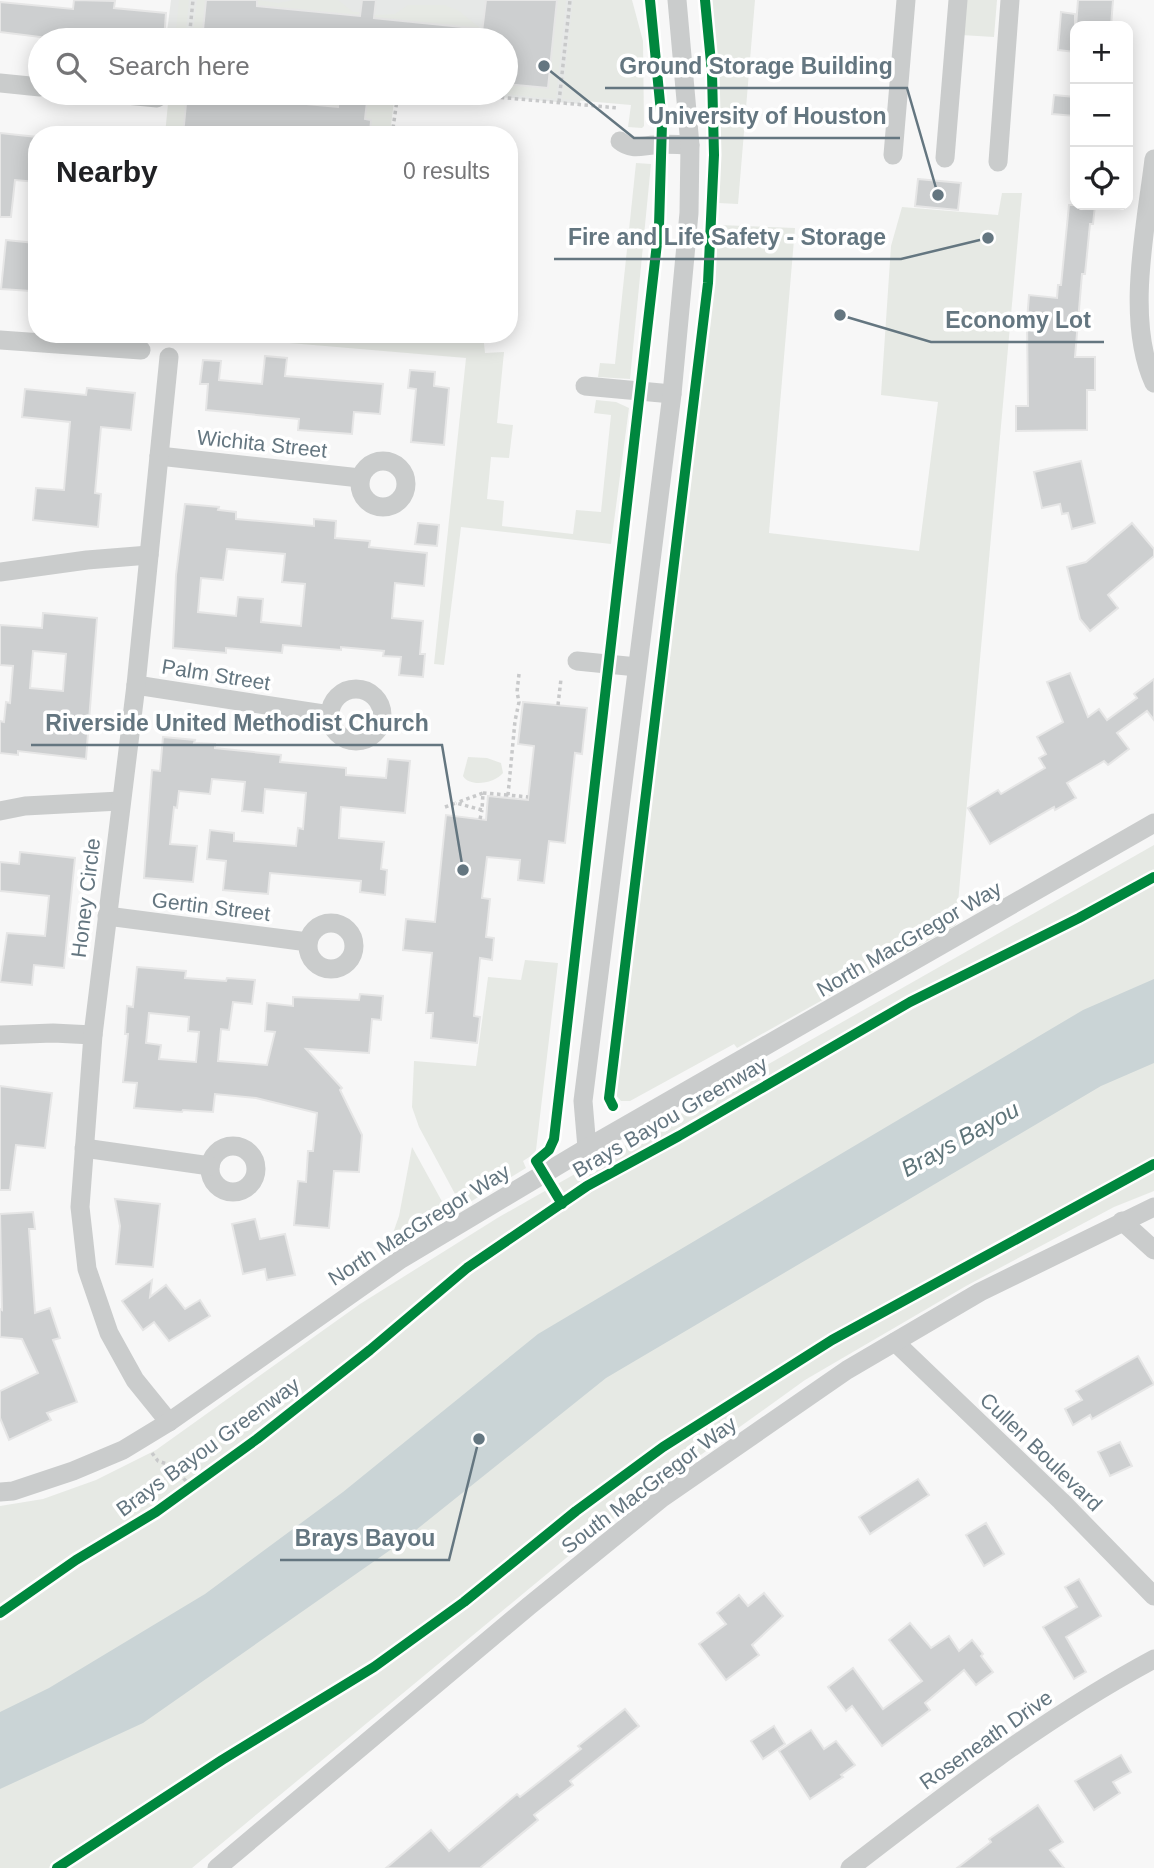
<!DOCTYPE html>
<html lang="en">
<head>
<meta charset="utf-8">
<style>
	:root { --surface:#fff; --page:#f6f6f6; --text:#202124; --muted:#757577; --line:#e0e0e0 }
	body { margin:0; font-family:Helvetica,sans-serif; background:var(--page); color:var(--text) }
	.controls { position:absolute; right:21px; top:21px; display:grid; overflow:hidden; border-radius:14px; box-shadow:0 4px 18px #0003 }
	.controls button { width:63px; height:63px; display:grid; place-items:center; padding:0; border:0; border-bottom:2px solid var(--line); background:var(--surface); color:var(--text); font:35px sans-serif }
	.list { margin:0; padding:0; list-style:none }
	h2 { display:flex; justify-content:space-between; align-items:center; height:91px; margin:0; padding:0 28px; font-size:30px }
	h2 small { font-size:23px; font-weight:400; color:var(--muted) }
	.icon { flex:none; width:38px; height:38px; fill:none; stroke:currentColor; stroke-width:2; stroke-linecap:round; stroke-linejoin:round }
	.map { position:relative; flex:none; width:1154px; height:1868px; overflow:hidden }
	.search { position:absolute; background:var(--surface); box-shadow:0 4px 18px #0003; left:28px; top:28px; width:490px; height:77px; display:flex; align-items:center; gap:18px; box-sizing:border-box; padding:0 24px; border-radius:38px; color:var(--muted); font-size:26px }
	.panel { position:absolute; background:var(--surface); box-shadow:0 4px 18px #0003; left:28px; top:126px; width:490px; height:217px; border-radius:28px }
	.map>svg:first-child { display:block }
	.built { fill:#e6e8e7 }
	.green { fill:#e6e9e4 }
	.water { fill:#cad4d6 }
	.building { fill:#cdcfd0; stroke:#e6e6e6; stroke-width:2; fill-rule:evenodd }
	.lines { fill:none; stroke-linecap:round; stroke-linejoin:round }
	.path { stroke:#c8c9ca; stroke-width:3.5; stroke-dasharray:3.5 3.5; stroke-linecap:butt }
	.minor { stroke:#cacccc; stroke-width:19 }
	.cycleway-casing { stroke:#fff; stroke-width:15 }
	.cycleway { stroke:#00873e; stroke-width:10 }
	.labels { text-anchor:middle; stroke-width:7; stroke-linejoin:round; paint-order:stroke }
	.street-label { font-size:21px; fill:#647680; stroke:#fff }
	.water-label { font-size:23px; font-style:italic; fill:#5f757a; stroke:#fff }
	.leader { fill:none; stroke:#647680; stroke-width:2.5 }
	.callout-dot { fill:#647680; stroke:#fff; stroke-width:2.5 }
	.callout-label { font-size:23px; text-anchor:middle; font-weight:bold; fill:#647680; stroke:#fff; stroke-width:7; stroke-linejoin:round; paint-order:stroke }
</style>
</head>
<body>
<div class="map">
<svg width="1154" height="1868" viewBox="0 0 1154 1868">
	<rect width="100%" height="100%" fill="#f7f7f7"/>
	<path class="built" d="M171 0H585L580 104 452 93H506V40H166Z"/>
	<g class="green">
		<path d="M179 0H189L185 40H175Z"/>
		<path d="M197 0H206L202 40H192Z"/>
		<path d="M257 0 278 3 294 0H338L353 12H360V16L257 6Z"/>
		<path d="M557 0H566L556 99 493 93H506V84L548 88Z"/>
		<path d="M573 0H632L643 41 644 126 642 128 628 127 631 105 562 99Z"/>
		<path d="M706 0H755L738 204 718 203C718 135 719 67 706 0Z"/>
		<path d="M965 0H997L994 37 961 35Z"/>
		<path d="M408 5H444L459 11 481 29 374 18 375 15 395 14Z"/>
		<path d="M169 93H248L281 96 282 93H332V101L352 103 351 109 188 93 183 135H165Z"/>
		<path d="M368 93H395L390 134 370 132 371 120 365 119Z"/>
		<path d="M636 163 651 164 630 379 598 377 600 363 615 364Z"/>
		<path d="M1002 193H1022L956 925 737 1048 734 1044 630 1101H621L615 1094 616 1081 678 533 713 257 719 225 795 228 769 533 919 551 938 402 881 395 891 246 902 207 998 215Z"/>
		<path d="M183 334H483L485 353 504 352 497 423 513 425 509 458 491 457 487 499 504 501 502 526 573 534 576 510 601 512 611 415 594 413 596 400 616 402 629 408 611 544 461 527 444 665 434 664 466 358Z"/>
		<path d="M468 757 487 758 501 763 503 773C495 783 470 788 463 776Z"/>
		<path d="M1154 845V1191L1114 1207 966 1286 805 1380 624 1510 192 1868H0V1506L43 1499 96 1480 156 1450 360 1304 499 1217Z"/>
		<path d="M525 960 558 963 536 1150 534 1154 523 1161 526 1168 462 1207 419 1127 412 1107 414 1061 476 1066 488 977 521 980Z"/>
		<path d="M412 1147 450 1216 385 1256 399 1216Z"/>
	</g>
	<path class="water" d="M1154 979V1063L1101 1086 606 1378 396 1546 143 1723 0 1789V1712L49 1688 205 1594 343 1492 538 1334 1083 1010Z"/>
	<g class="building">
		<path d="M74 0 115 1 114 8 166 13 164 40H124V37L57 31 56 39 0 32V2L73 9Z"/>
		<path d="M206 0H257V6L360 16 362 0H376L374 18 482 29 481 40H202Z"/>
		<path d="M486 0H557L548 88 506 84V40H481Z"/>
		<path d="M1078 0H1113L1111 26H1076Z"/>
		<path d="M1061 12 1075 14V52L1058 50Z"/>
		<path d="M187 93 338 107 339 93H368L365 119 371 120 370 135H183Z"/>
		<path d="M1054 95 1075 97V116L1052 114Z"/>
		<path d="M0 133 37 137V182L15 180 11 217H0Z"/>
		<path d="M918 179 961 183 958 210 915 206Z"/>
		<path d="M1069 205H1095L1093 224H1090L1085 274H1082L1075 357H1095V390H1087V430L1016 431V406H1028L1027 321 1029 295 1057 298 1058 285H1061Z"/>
		<path d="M6 240 35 243 31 291 1 289Z"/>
		<path d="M265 356 287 358 285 376 383 384 380 414 354 412 352 434 298 430 299 419 206 410 208 384H200L203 360 221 361 219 380 262 384Z"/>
		<path d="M410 370 435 372 434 386 449 388 444 445 411 442 416 389 408 388Z"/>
		<path d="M87 388 135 393 131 430 101 427 95 493 101 494 98 527 33 520 36 488 64 490 70 422 22 417 25 389 86 395Z"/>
		<path d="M1081 461 1095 523 1072 529 1068 513 1062 514 1060 504 1042 508 1034 472Z"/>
		<path d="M185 504 219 507 218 510 236 512V519L314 526V519L336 521 335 538 370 541 369 547 427 553 424 586 395 583 392 618 423 621 420 654H425L423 677 399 675 401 657 383 656 384 651 341 647V650L283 645 282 653 226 648V653L173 648 176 575ZM227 549 285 554 282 582 305 584 301 626 261 622 263 599 238 597 236 616 198 612 201 578 223 580Z"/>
		<path d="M418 523 439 525 437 546 415 544Z"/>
		<path d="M1132 523 1154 549V556L1108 595 1118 608 1090 631 1080 619 1067 567 1086 562Z"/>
		<path d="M43 613 97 618 86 759 18 751V755L0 753V721L4 722 6 702 10 703 13 666 0 665V625L42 628ZM33 651 66 654 63 691 30 688Z"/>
		<path d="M1070 673 1088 717 1099 709 1107 720 1137 698 1134 694 1154 679V720L1147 711 1117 733 1129 749 1108 765 1104 761 1067 783 1076 798 1055 810 1054 807 990 844 968 808 998 790 1001 794 1045 768 1039 758 1046 754 1037 737 1063 722 1047 682Z"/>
		<path d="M523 702 587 708 582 754 575 753 565 843 549 841 544 883 518 880 520 860 487 857 482 898 490 899 486 937 494 938 492 960 480 958 474 1016 480 1017 477 1043 431 1038 433 1013H426L432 953 403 950 406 919 435 922 446 815 486 820 488 796 528 800 534 746 518 744Z"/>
		<path d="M163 737 195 740 194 743 215 744V748L281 755 280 762 346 768V775L386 778 388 759 410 761 405 813 341 807 339 838 384 842 381 869 387 870 385 895 360 892 361 881 270 873 268 894 223 890 226 861 207 859 210 830 234 833V841L296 846 298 828 303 829 306 793 265 789 263 813 242 811 245 782 212 779 210 794 179 791 177 808 174 807 170 844 197 846 193 882 144 878 152 770 160 771Z"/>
		<path d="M20 852 75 858 64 968 34 965 32 985 0 982 7 933 45 936 49 896 0 891V862L19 864Z"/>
		<path d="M137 967 186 971 185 978 226 981 227 978 255 980 252 1004 233 1002 229 1030 221 1029 218 1061 267 1065 275 1032 265 1031 267 1003 293 1006V997L359 1000 360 994 383 996 381 1020 372 1019 369 1053 306 1049 342 1088 340 1090 362 1135 359 1172 334 1171 329 1228 294 1225 298 1181 306 1182 308 1151H313L317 1113 256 1098 215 1094 213 1112 183 1110 182 1112 134 1108 137 1083 123 1082 128 1034H125L127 1006 133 1007ZM149 1013 189 1017 188 1031 199 1032 196 1062 159 1059 161 1045 146 1043Z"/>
		<path d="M0 1086 52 1093 45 1148 16 1145 10 1190H0Z"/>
		<path d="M115 1199 160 1204 153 1267 116 1264 120 1226Z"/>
		<path d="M33 1212 35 1229H29L35 1313 50 1308 60 1338 53 1340 77 1402 47 1413 51 1420 9 1440 0 1418V1391L38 1373 22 1339 0 1337V1309L2 1310 0 1214Z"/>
		<path d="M255 1219 260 1239 285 1234 295 1275 267 1280 265 1269 243 1274 232 1224Z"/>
		<path d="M152 1280 150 1297 166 1285 185 1309 200 1300 210 1316 169 1341 154 1322 143 1330 122 1301Z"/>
		<path d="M1138 1356 1154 1384 1092 1419 1090 1415 1073 1425 1065 1409 1082 1400 1076 1391Z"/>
		<path d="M1120 1442 1132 1466 1110 1476 1098 1452Z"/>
		<path d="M918 1479 929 1495 870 1534 859 1517Z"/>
		<path d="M986 1523 1004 1554 984 1566 966 1535Z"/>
		<path d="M1079 1579 1101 1616 1066 1637 1086 1672 1074 1679 1043 1627 1077 1607 1065 1587Z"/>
		<path d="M764 1593 783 1616 752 1645 759 1655 726 1680 699 1644 726 1624 717 1613 739 1595 748 1606Z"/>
		<path d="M910 1623 931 1648 949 1636 959 1651 972 1640 983 1654 981 1656 993 1672 976 1685 964 1670 925 1703 930 1710 882 1746 852 1706 846 1711 828 1687 853 1668 883 1709 922 1681 889 1640Z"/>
		<path d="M625 1709 639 1726 570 1781 573 1785 534 1815 538 1820 480 1868H386L431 1830 449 1851 517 1794 520 1797 581 1749 578 1746Z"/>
		<path d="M774 1726 785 1744 763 1759 751 1741Z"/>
		<path d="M811 1730 824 1749 836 1741 855 1765 841 1775 843 1777 810 1799 779 1751Z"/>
		<path d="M1121 1755 1131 1772 1113 1782 1120 1793 1094 1810 1075 1781Z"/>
		<path d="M1038 1805 1063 1842 1050 1850 1064 1868H957L991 1842 989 1839Z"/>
	</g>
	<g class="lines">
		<g class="path">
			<path d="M189 40 193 0"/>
			<path d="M452 93 618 108"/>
			<path d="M559 102 570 0"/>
			<path d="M367 134 371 135"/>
			<path d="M392 135 398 93"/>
			<path d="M519 674 517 692 519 702 515 721 508 795 528 797"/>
			<path d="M558 705 561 679"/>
			<path d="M483 793 508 795V798"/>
			<path d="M445 807 456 803 482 810 483 793 456 803"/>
			<path d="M480 819 482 810"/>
			<path d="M152 1453 158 1461 173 1466 191 1487"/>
		</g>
		<g class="minor">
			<path d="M0 83 40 87"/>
			<path d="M106 93 157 98"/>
			<path d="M620 141C631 150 641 146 654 145 666 143 678 145 690 145"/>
			<path d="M893 155 906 0"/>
			<path d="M945 158 958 0"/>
			<path d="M1154 159C1146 227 1125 320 1154 383"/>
			<path d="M998 162 1010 0"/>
			<path d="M0 340 141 350"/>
			<path d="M585 386 672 394"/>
			<path d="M159 456 360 478"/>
			<circle cx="383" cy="484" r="23"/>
			<path d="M0 572 87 560 149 555"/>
			<path d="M577 661 637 667"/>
			<path d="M136 685 330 715"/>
			<circle cx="356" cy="715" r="26"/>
			<path d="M0 811 25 806 120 801"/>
			<path d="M107 916 308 942"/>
			<circle cx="331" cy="946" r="23"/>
			<path d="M0 1035 53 1033 93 1035"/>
			<circle cx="233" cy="1169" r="23"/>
			<path d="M84 1148 210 1166"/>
			<path d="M587 1148 583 1101 672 394 689 213 690 145 677 0"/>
			<path d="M1122 1221 1154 1250"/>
			<path d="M895 1342 1061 1501 1154 1596"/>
			<path d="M169 1422 135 1380 109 1333 87 1269 80 1207 93 1035 136 685 169 357"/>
			<path d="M0 1492 13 1491 73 1471 123 1450 169 1422 401 1259 587 1148 1154 823"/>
			<path d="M217 1868 529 1606 662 1498 847 1370 980 1292 1154 1207"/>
			<path d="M850 1868C947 1793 1046 1717 1154 1659"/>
		</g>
		<g class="cycleway-casing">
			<g id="cycleway">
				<path d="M613 1106 609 1098 708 283 714 155 712 73 705 0"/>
				<path d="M562 1204 536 1161 549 1150 554 1139 659 226 662 123 650 0"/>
				<path d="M0 1613 76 1560 156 1512 257 1439 370 1350 467 1268 587 1186 679 1136 910 1002 1079 918 1154 877"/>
				<path d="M57 1868 222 1760 374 1667 464 1602 576 1511 663 1447 832 1340 1154 1164"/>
			</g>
		</g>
		<use href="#cycleway" class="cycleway"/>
	</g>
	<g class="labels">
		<g class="street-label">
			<text transform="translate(262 444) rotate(6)" y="7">Wichita Street</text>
			<text transform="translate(216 675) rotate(9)" y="7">Palm Street</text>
			<text transform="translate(86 898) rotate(-83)" y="7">Honey Circle</text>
			<text transform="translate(211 907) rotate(7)" y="7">Gertin Street</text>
			<text transform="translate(909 939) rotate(-30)" y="7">North MacGregor Way</text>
			<text transform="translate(670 1117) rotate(-30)" y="7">Brays Bayou Greenway</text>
			<text transform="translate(419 1225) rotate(-32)" y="7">North MacGregor Way</text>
			<text transform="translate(208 1447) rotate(-36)" y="7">Brays Bayou Greenway</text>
			<text transform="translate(1041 1452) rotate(44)" y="7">Cullen Boulevard</text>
			<text transform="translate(649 1485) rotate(-37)" y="7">South MacGregor Way</text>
			<text transform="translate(986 1740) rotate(-35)" y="7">Roseneath Drive</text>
		</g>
		<g class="water-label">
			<text transform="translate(960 1139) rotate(-29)" y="8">Brays Bayou</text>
		</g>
	</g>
	<path class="leader" d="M938 195L907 88H605M544 66L634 138H900M988 238L901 259H554M840 315L931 342H1104M463 870L442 745H31M479 1439L449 1560H280"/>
	<g class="callout-dot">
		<circle cx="938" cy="195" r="7"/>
		<circle cx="544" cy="66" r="7"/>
		<circle cx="988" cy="238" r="7"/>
		<circle cx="840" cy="315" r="7"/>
		<circle cx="463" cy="870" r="7"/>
		<circle cx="479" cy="1439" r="7"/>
	</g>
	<g class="callout-label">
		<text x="756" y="74">Ground Storage Building</text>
		<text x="767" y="124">University of Houston</text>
		<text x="727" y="245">Fire and Life Safety - Storage</text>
		<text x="1018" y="328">Economy Lot</text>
		<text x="237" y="731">Riverside United Methodist Church</text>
		<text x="365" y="1546">Brays Bayou</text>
	</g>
</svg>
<div class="controls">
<button>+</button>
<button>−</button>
<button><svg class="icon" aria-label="locate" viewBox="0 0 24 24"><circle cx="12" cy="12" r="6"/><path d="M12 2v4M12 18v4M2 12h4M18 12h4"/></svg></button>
</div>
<div class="search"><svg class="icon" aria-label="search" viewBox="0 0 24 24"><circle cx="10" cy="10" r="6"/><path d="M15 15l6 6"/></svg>Search here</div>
<section class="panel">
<h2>Nearby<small>0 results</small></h2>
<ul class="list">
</ul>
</section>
</div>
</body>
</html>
